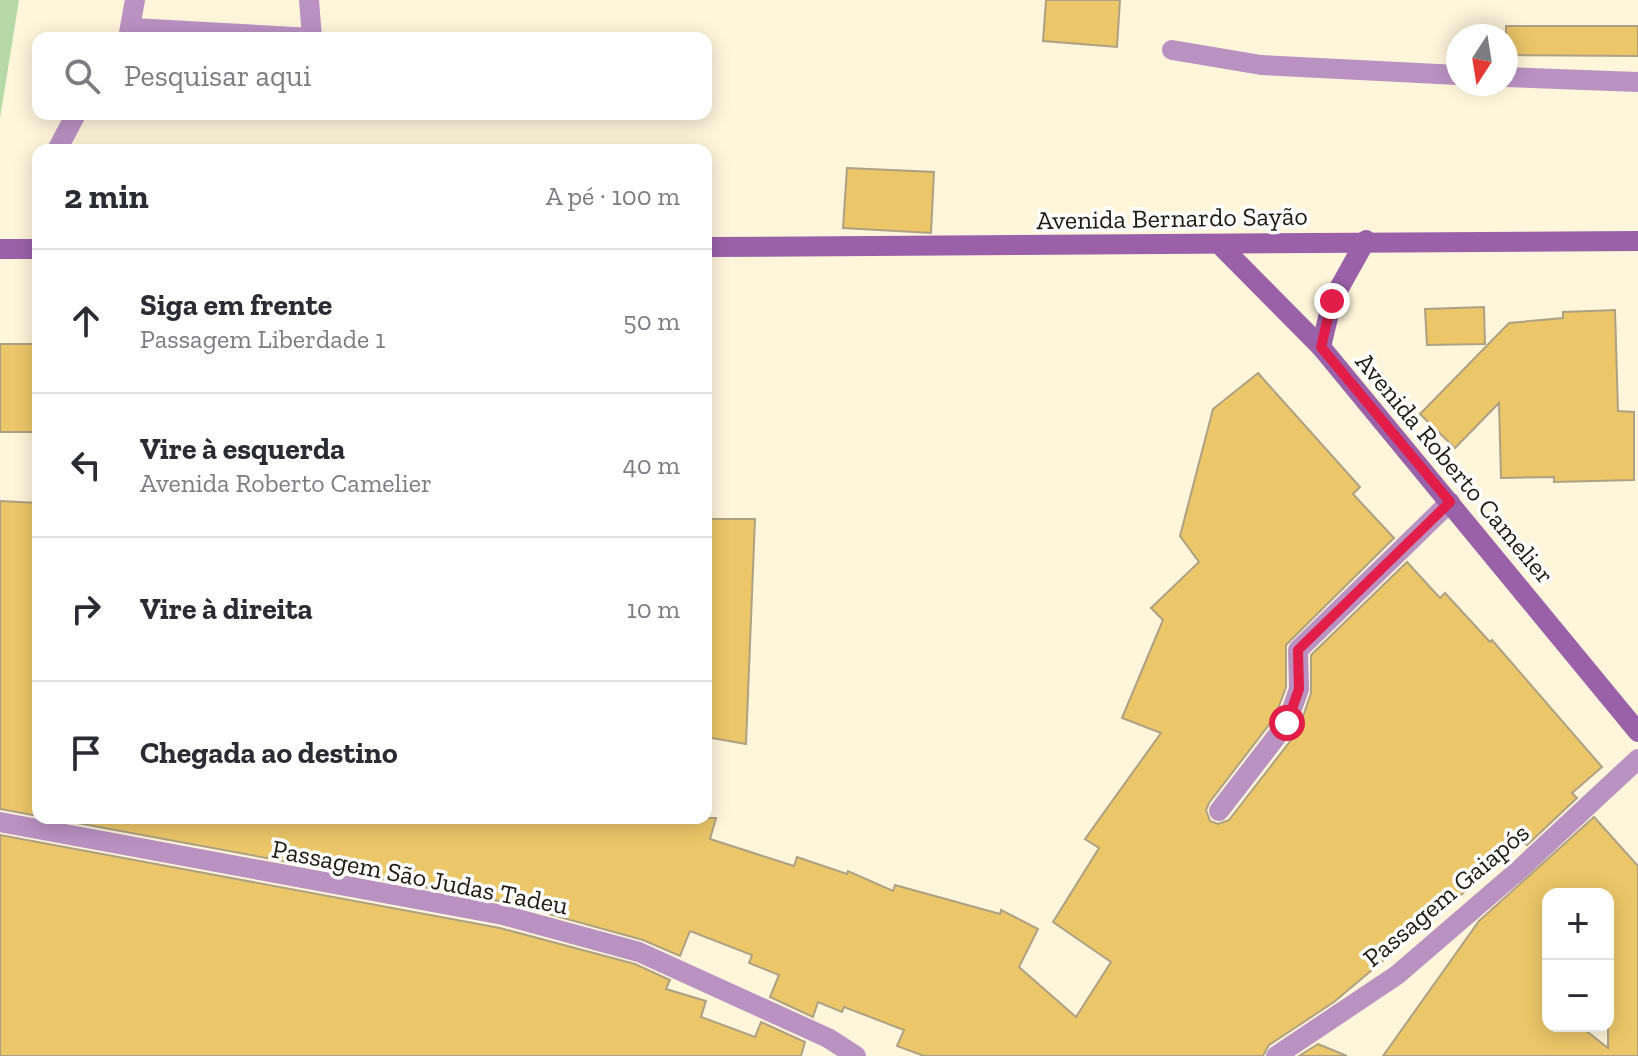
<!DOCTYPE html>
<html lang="pt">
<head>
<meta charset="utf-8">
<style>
	:root { --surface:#fff; --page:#f7f7f7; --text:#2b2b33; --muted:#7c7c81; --line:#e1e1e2 }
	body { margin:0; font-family:"Zilla Slab",serif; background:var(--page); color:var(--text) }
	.controls { position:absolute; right:24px; bottom:24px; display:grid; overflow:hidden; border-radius:16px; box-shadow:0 4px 20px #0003 }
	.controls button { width:72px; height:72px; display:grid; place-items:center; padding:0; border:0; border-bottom:2px solid var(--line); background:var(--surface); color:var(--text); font:40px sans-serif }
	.compass { position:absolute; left:1446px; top:24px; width:72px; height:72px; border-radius:50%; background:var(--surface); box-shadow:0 4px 20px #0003; rotate:192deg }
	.stop { position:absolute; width:24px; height:24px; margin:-18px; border:6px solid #e11d48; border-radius:50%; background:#fff }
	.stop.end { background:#e11d48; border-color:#fff; box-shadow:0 2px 8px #0008 }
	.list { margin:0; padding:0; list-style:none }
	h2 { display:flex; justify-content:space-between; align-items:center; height:104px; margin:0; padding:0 32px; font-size:34px }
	h2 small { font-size:26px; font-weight:400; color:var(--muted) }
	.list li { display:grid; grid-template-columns:52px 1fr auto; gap:24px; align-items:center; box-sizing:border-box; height:144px; padding:0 32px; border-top:2px solid var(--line) }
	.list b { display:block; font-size:30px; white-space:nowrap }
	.list p { margin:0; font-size:26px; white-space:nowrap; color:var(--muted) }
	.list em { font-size:26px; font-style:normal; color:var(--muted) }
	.icon { flex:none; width:44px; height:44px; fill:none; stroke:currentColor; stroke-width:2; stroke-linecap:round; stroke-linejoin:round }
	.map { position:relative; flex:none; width:1638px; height:1056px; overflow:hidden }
	.search { position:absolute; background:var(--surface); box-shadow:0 4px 20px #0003; left:32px; top:32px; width:680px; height:88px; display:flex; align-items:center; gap:20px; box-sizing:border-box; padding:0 28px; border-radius:16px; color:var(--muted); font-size:30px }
	.panel { position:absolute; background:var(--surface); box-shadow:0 4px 20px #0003; left:32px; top:144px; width:680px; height:680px; border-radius:16px }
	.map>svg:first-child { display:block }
	.green { fill:#b5d9a7 }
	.building { fill:#ecc769; stroke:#aea183; stroke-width:2; fill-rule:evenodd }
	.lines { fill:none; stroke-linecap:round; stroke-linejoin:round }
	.lane { stroke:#ba92c2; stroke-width:20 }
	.street { stroke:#ba92c2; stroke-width:20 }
	.secondary { stroke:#9b61a8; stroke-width:20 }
	.route { stroke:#e11d48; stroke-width:10 }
	.labels { text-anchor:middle; stroke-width:7; stroke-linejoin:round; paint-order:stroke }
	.street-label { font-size:26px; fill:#201b10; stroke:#fff }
</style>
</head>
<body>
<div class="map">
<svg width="1638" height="1056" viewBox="0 0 1638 1056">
	<rect width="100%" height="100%" fill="#fff5db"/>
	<path class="green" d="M0 0H19L0 118Z"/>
	<g class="building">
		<path d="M1046 0H1120L1117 47 1043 41Z"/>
		<path d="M1506 26H1638V56L1506 55Z"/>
		<path d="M847 168 934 172 931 233 843 228Z"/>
		<path d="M1484 307 1485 344 1427 345 1425 309Z"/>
		<path d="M1615 310 1618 411 1634 412V480L1554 482V477L1501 478 1499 403 1455 448 1420 414 1509 323 1563 318V312Z"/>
		<rect x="0" y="344" width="38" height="88"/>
		<path d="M1258 373 1360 487 1353 494 1394 538 1286 645V687L1275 717 1209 803 1206 810 1210 821 1218 824 1229 820 1298 731 1311 693V655L1407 562 1440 598 1445 593 1490 642 1492 640 1602 767 1572 793 1577 798 1527 845 1524 842 1334 1002 1269 1045 1263 1056H924L897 1046 904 1030 844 1007 842 1012 818 1002 813 1017 770 997 779 975 749 963 752 955 690 931 680 956 643 940 505 902 50 818H716L710 839 794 866 797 857 847 874 848 871 893 891 895 885 1000 914 1001 910 1038 929 1019 967 1076 1017 1111 962 1053 922 1099 848 1085 839 1161 733 1122 718 1163 620 1151 608 1199 562 1180 536 1213 409Z"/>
		<path d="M0 501 38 503V816L0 809Z"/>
		<path d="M706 519H755L746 744 706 737Z"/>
		<path d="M1594 817 1638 866V1056H1383L1479 921ZM1548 894H1608V1048L1580 1026H1548Z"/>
		<path d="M0 835 500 928 635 964 670 980 666 989 706 1001 701 1017 755 1037 761 1022 805 1042 801 1056H0Z"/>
		<path d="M1318 1044 1347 1056H1299Z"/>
	</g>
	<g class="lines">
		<g class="lane">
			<path d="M309 0 312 38"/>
			<path d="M133 28 312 38"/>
			<path d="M128 38 135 0"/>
			<path d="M1172 50 1261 65 1458 75"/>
			<path d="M1506 77 1638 82"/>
			<path d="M57 150 76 114"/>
		</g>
		<g class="street">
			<path d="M1219 811 1287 723 1299 689 1298 650 1450 502"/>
			<path d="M0 822 503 915 639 952 828 1038 856 1056"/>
			<path d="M1276 1056 1397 975 1520 869 1638 759"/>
		</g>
		<g class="secondary">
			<path d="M1221 246 1321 347 1638 732"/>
			<path d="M706 247 1638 241"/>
			<path d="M0 249H38"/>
			<path d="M1321 347 1332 301 1366 240"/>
		</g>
	</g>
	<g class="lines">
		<path class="route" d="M1287 723 1299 689 1298 650 1450 502 1321 347 1332 301"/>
	</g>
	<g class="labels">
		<g class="street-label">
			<text transform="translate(1172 218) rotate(-1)" y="9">Avenida Bernardo Sayão</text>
			<text transform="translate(1455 468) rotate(50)" y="9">Avenida Roberto Camelier</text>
			<text transform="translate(420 877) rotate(11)" y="9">Passagem São Judas Tadeu</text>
			<text transform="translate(1446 895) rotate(-40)" y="9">Passagem Gaiapós</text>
		</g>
	</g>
</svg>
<div class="controls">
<button>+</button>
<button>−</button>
</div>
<svg class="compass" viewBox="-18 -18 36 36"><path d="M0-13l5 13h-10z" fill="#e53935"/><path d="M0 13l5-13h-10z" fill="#7c7c81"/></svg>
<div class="stop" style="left:1287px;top:723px"></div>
<div class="stop end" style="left:1332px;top:301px"></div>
<div class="search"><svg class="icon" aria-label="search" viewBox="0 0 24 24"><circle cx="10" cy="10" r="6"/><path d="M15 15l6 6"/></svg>Pesquisar aqui</div>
<section class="panel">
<h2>2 min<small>A pé · 100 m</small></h2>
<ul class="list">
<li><svg class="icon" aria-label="ahead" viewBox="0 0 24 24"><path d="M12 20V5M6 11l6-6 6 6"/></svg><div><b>Siga em frente</b><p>Passagem Liberdade 1</p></div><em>50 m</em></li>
<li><svg class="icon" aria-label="left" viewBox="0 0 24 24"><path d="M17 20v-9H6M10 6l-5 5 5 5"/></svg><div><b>Vire à esquerda</b><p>Avenida Roberto Camelier</p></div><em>40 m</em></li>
<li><svg class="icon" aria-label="right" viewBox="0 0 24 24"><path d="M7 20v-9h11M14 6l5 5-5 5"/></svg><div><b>Vire à direita</b></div><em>10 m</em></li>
<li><svg class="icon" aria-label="arrive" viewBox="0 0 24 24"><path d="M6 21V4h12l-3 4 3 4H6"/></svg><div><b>Chegada ao destino</b></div></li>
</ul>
</section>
</div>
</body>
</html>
